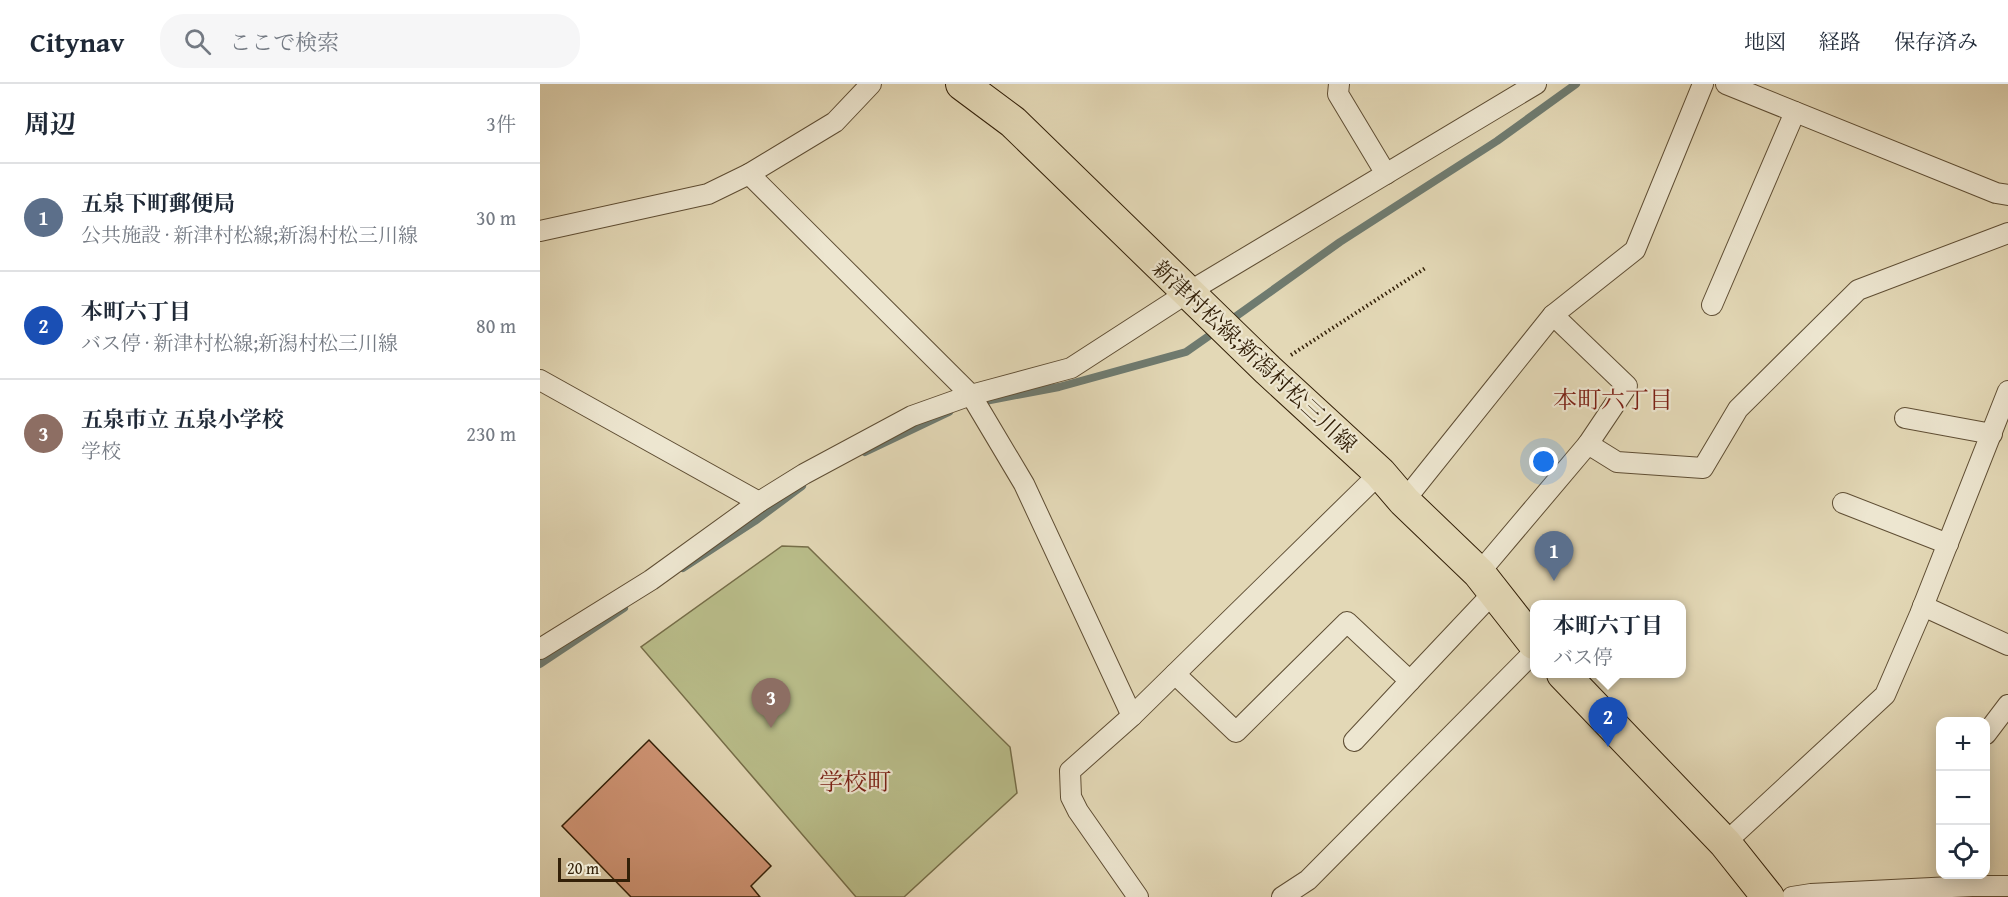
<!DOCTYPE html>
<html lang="ja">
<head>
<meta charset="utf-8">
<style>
	:root { --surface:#fff; --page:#f6f6f7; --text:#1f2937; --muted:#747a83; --line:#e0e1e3; --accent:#8f2418 }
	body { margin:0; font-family:"Gentium Book Plus","Noto Serif JP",serif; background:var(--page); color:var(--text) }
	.controls { position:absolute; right:18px; bottom:18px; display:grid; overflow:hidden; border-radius:12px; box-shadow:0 3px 15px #0003 }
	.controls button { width:54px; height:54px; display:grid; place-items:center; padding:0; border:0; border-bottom:2px solid var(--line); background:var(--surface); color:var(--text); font:30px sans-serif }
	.scale { position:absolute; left:18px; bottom:15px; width:72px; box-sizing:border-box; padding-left:6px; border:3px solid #332008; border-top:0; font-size:16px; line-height:21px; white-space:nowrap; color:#332008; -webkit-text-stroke:4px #ede6d0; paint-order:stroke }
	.you { position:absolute; left:1004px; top:378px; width:21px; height:21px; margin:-15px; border:4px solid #fff; border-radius:50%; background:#1a73e8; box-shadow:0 0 0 9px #1a73e833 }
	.badge { display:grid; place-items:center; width:39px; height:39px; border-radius:50%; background:var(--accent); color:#fff; font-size:20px; font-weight:700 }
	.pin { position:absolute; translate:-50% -50px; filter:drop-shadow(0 2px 3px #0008) }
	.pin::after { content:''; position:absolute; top:32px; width:21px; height:18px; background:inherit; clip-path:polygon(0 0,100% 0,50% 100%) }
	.popup { position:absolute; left:990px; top:516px; width:156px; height:78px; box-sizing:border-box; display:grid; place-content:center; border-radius:12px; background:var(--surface); filter:drop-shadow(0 2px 4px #0005); font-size:20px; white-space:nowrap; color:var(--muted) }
	.popup b { font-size:22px; color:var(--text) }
	.popup::after { content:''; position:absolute; left:50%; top:100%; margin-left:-12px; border:12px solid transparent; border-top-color:var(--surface) }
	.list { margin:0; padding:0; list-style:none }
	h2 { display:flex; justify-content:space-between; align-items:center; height:78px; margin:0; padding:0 24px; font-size:26px }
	h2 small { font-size:20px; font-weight:400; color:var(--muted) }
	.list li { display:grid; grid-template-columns:39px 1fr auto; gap:18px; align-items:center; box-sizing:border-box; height:108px; padding:0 24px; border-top:2px solid var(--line) }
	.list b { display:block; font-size:22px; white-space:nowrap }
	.list p { margin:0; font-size:20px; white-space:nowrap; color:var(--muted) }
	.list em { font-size:20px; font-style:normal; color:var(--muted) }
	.icon { flex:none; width:33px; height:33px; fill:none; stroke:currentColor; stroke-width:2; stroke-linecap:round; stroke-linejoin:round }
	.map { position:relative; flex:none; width:1468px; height:813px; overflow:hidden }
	header { display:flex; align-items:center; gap:36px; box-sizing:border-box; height:84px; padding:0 30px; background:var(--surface); border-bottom:2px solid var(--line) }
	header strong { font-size:28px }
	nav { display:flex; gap:33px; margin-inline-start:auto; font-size:21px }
	.search { width:420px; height:54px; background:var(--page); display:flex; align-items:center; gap:15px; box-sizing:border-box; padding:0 21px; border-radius:24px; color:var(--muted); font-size:22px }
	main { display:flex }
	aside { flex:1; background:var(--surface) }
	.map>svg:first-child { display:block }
	.green { fill:#b9bd8a; stroke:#766e49; stroke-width:1.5 }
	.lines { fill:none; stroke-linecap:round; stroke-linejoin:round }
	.stream { stroke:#6f7b70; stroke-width:8 }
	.building { fill:#d29778; stroke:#332008; stroke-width:1.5 }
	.street-casing { stroke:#5f4e34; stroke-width:22 }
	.primary-casing { stroke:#332008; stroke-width:34 }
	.path { stroke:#332008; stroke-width:4; stroke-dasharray:1.5 3; stroke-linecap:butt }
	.street { stroke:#ede6d0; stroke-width:20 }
	.primary { stroke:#e3d8b6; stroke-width:32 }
	.labels { text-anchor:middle; stroke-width:4.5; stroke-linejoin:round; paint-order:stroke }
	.street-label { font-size:22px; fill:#332008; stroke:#ede6d0 }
	.neighbourhood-label { font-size:24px; fill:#7a1f14; stroke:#ede6d0 }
</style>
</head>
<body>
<header>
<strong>Citynav</strong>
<div class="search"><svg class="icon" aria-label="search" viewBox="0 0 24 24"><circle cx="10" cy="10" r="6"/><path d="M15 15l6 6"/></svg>ここで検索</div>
<nav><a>地図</a><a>経路</a><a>保存済み</a></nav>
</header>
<main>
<aside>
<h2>周辺<small>3件</small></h2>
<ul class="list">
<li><span class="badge" style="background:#5c6f8a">1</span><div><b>五泉下町郵便局</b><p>公共施設 · 新津村松線;新潟村松三川線</p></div><em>30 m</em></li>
<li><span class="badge" style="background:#1a4fb4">2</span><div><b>本町六丁目</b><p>バス停 · 新津村松線;新潟村松三川線</p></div><em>80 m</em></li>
<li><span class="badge" style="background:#8d6e63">3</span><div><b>五泉市立 五泉小学校</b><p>学校</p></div><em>230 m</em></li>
</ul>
</aside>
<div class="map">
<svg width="1468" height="813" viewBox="0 0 1468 813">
	<rect width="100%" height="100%" fill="#e3d8b6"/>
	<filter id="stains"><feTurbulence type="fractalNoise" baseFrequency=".00333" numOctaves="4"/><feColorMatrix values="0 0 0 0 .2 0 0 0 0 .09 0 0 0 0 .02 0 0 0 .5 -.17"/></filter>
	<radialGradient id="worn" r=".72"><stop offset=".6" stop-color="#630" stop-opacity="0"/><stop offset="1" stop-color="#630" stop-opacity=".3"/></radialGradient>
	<path class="green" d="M242 462 268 463 470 663 477 709 364 813H316L101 563Z"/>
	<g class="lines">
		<g class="stream">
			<path d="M688 238 800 158 957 57 1036 0"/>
			<path d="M440 318 519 303 646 268 676 247"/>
			<path d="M325 368 409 328"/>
			<path d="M143 484 215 437 262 402"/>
			<path d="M0 580 84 524"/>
		</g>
	</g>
	<path class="building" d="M109 656 231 782 211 802 220 813H91L22 742Z"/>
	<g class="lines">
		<g class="street-casing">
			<g id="street">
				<path d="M799 0 798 10 846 90"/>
				<path d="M1186 0 1456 109 1468 111"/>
				<path d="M209 90 431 311 484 400 592 632"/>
				<path d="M0 147 168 110 209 90 295 38 331 0"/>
				<path d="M1172 221 1255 28"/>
				<path d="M1013 231 1087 302 1048 360"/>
				<path d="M0 296 219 418"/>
				<path d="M1365 334 1452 350"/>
				<path d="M864 417 1013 231 1095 166 1163 0"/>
				<path d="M1303 419 1408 460"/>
				<path d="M939 489 1048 360 1077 378 1163 384 1198 325 1318 206 1468 149"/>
				<path d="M1383 522 1468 561"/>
				<path d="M0 565 111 496 219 418 264 390 372 332 431 311 531 284 647 209 996 0"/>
				<path d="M635 590 696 648 807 538 870 597 954 508"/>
				<path d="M1446 650 1468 621"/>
				<path d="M814 657 870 597"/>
				<path d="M1185 759 1345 611 1380 530 1468 307"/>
				<path d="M598 813 538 727 531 713 530 687 592 632 840 389"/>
				<path d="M742 813 768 796 994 568"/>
				<path d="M1252 813 1271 810 1432 802H1468"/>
			</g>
		</g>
		<g class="primary-casing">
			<g id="primary">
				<path d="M422 0 473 38 728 286 840 389 864 417 939 489 994 559"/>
				<path d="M1023 590 1185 759 1228 813"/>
			</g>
		</g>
		<path class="path" d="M751 271 887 183"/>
		<use href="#street" class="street"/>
		<use href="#primary" class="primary"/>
	</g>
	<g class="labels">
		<g class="street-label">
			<text transform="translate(715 272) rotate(43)" y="8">新津村松線;新潟村松三川線</text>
		</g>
		<g class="neighbourhood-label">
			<text x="1073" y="324">本町六丁目</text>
			<text x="315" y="706">学校町</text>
		</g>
	</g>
	<rect width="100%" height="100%" filter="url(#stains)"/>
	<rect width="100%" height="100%" fill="url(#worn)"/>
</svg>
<div class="controls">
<button>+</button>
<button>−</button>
<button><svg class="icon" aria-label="locate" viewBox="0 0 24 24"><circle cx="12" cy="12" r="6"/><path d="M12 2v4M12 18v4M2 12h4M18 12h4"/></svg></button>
</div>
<div class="scale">20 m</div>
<div class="you"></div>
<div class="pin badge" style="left:1014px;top:497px;background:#5c6f8a">1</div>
<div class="pin badge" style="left:1068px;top:663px;background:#1a4fb4">2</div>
<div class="popup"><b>本町六丁目</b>バス停</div>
<div class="pin badge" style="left:231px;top:644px;background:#8d6e63">3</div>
</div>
</main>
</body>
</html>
